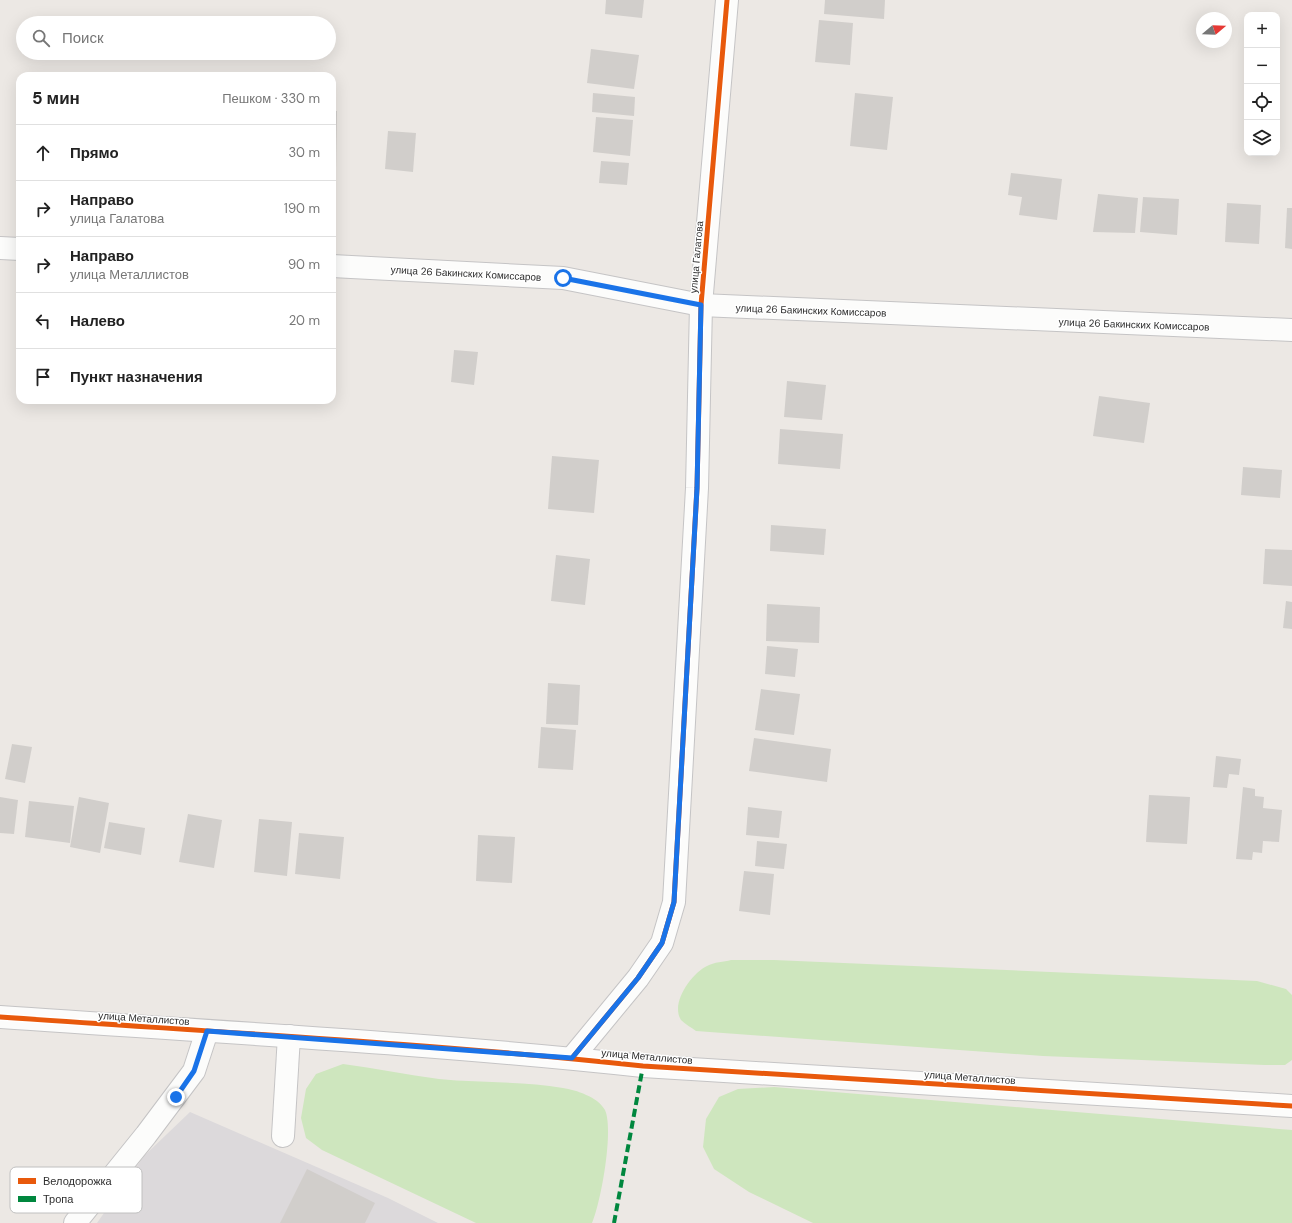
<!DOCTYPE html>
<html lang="ru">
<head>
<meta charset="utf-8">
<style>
	:root { --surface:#fff; --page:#f6f6f6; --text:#222; --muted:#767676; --line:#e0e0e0 }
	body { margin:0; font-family:"DM Sans",sans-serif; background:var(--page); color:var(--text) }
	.controls { position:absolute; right:12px; top:12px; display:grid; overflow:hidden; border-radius:8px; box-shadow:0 4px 16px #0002 }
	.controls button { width:36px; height:36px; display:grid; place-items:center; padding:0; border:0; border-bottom:1px solid var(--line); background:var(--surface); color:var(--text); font:20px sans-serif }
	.compass { position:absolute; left:1196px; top:12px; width:36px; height:36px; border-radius:50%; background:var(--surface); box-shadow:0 4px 16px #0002; rotate:71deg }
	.stop { position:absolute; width:12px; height:12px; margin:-9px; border:3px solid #1a73e8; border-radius:50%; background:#fff }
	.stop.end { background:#1a73e8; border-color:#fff; box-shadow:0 1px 4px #0008 }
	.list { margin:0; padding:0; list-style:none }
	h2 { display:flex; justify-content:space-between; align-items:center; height:52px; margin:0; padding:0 16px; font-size:17px }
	h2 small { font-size:13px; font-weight:400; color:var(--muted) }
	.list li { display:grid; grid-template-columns:26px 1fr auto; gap:12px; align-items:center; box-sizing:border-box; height:56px; padding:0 16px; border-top:1px solid var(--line) }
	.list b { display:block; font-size:15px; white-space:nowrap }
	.list p { margin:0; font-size:13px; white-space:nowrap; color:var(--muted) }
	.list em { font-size:13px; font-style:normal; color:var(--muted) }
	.icon { flex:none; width:22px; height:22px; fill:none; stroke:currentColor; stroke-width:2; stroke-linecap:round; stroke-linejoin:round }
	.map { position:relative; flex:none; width:1292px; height:1223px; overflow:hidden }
	.search { position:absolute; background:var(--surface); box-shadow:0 4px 16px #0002; left:16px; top:16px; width:320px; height:44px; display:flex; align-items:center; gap:10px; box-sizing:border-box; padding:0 14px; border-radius:22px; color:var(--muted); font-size:15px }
	.panel { position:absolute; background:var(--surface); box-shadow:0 4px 16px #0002; left:16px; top:72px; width:320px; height:332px; border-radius:12px }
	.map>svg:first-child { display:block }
	.industrial { fill:#dcd9db }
	.green { fill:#cee6be }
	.building { fill:#d1cecb }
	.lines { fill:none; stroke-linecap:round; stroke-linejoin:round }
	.minor-casing { stroke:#c5c4c5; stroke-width:24 }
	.minor { stroke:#fcfcfb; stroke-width:22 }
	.quiet { stroke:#00873e; stroke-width:4; stroke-dasharray:8 4; stroke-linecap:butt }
	.cycleway-casing { stroke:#fff; stroke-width:8 }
	.cycleway { stroke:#e8590c; stroke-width:5 }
	.route { stroke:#1a73e8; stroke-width:5 }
	.labels { text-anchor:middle; stroke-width:3; stroke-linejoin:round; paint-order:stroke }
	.street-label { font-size:10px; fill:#2e2e2e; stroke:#fff }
	.key { fill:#fff; stroke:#c0c0c0; stroke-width:1 }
	.key-label { font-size:11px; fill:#2e2e2e }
</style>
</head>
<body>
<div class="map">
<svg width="1292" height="1223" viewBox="0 0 1292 1223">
	<rect width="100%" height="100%" fill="#ece8e4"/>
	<path class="industrial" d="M190 1112 388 1198 438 1223H97L144 1156Z"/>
	<g class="green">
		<path d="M731 960H774L1257 981 1286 989 1292 995V1060L1285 1065H1265L1043 1056 696 1031C692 1028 685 1024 681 1020 670 1003 692 973 707 966 714 962 724 962 731 960Z"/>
		<path d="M343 1064C375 1068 407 1075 439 1079 479 1083 523 1081 563 1088 576 1090 598 1097 605 1110 614 1130 601 1202 592 1223H476L322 1150 306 1138 301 1118 306 1089 316 1074Z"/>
		<path d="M774 1087 1292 1130V1223H813L749 1192 714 1169 703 1147 706 1119 719 1097 738 1089Z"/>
	</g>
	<g class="building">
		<path d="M606 0H644L642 18 605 14Z"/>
		<path d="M825 0H885L884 19 824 14Z"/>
		<path d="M819 20 853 23 850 65 815 62Z"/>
		<path d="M591 49 639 55 634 89 587 83Z"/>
		<path d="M593 93 635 97 634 116 592 112Z"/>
		<path d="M855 93 893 97 887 150 850 146Z"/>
		<path d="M332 111H337L336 168 332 167Z"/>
		<path d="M596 117 633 120 630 156 593 152Z"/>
		<path d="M388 131 416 133 413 172 385 169Z"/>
		<path d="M601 161 629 163 627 185 599 183Z"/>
		<path d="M1011 173 1062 179 1057 220 1019 215 1022 197 1008 195Z"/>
		<path d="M1098 194 1138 198 1135 233 1093 232Z"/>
		<path d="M1143 197 1179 199 1177 235 1140 232Z"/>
		<path d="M1227 203 1261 205 1259 244 1225 242Z"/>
		<path d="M1287 208H1292V249L1285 248Z"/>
		<path d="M454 350 478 352 474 385 451 382Z"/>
		<path d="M787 381 826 385 822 420 784 417Z"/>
		<path d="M1099 396 1150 403 1144 443 1093 436Z"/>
		<path d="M780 429 843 434 840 469 778 464Z"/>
		<path d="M552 456 599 460 594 513 548 509Z"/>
		<path d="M1243 467 1282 470 1280 498 1241 495Z"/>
		<path d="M771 525 826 529 824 555 770 551Z"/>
		<path d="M1265 549 1292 550V586L1263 584Z"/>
		<path d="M556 555 590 559 585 605 551 601Z"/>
		<path d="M1286 601 1292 602V629L1283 628Z"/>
		<path d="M767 604 820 607 819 643 766 641Z"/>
		<path d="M767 646 798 649 795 677 765 674Z"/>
		<path d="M548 683 580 685 578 725 546 724Z"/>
		<path d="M761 689 800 694 794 735 755 730Z"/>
		<path d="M541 727 576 730 573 770 538 768Z"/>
		<path d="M754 738 831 749 827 782 749 771Z"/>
		<path d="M12 744 32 747 25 783 5 779Z"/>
		<path d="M1216 756 1241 759 1239 775 1229 774 1227 788 1213 787Z"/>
		<path d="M1243 787 1255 789V796L1264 797 1263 808 1282 810 1279 842 1263 841 1262 853 1253 852 1252 860 1236 859Z"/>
		<path d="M1149 795 1190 797 1187 844 1146 842Z"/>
		<path d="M0 797 18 800 14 834 0 833Z"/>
		<path d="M79 797 109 803 100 853 70 847Z"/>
		<path d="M29 801 74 806 70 843 25 837Z"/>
		<path d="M748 807 782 811 779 838 746 835Z"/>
		<path d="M188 814 222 820 214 868 179 862Z"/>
		<path d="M259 819 292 822 287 876 254 872Z"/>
		<path d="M109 822 145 828 141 855 104 848Z"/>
		<path d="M299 833 344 837 340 879 295 874Z"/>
		<path d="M478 835 515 837 512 883 476 881Z"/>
		<path d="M757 841 787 844 784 869 755 866Z"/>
		<path d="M744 871 774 874 770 915 739 911Z"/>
		<path d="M307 1169 375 1203 365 1223H280Z"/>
	</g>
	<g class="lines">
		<g class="minor-casing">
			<g id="minor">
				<path d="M0 248 20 249"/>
				<path d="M332 266 563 278 701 305 1292 330"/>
				<path d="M0 1017C214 1032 430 1043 643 1066L1292 1106"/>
				<path d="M572 1058 638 978 662 943 674 902 697 488 701 305 727 0"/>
				<path d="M283 1136 289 1036"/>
				<path d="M75 1223 146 1135 194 1071 207 1031"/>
			</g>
		</g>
		<use href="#minor" class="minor"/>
		<path class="quiet" d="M614 1223 643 1066"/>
		<g class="cycleway-casing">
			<g id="cycleway">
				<path d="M0 1017C214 1032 430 1043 643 1066L1292 1106"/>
				<path d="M572 1058 638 978 662 943 674 902 697 488 701 305 727 0"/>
			</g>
		</g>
		<use href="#cycleway" class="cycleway"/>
	</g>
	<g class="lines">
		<path class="route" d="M176 1097 194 1071 207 1031 572 1058 638 978 662 943 674 902 697 488 701 305 563 278"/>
	</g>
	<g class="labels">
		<g class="street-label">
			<text transform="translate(696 257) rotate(-85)" y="4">улица Галатова</text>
			<text transform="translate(466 273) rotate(3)" y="4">улица 26 Бакинских Комиссаров</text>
			<text transform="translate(811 310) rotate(2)" y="4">улица 26 Бакинских Комиссаров</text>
			<text transform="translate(1134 324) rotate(2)" y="4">улица 26 Бакинских Комиссаров</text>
			<text transform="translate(144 1018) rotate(4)" y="4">улица Металлистов</text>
			<text transform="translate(647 1056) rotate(5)" y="4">улица Металлистов</text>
			<text transform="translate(970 1077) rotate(4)" y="4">улица Металлистов</text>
		</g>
	</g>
	<rect x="10" y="1167" width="132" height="46" rx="6" class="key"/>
	<rect x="18" y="1178" width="18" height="6" fill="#e8590c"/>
	<rect x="18" y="1196" width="18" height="6" fill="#00873e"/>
	<g class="key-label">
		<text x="43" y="1185">Велодорожка</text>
		<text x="43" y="1203">Тропа</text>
	</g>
</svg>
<div class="controls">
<button>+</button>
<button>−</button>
<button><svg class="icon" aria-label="locate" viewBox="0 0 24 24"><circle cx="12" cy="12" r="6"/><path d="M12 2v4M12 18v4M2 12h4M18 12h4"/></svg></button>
<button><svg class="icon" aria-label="layers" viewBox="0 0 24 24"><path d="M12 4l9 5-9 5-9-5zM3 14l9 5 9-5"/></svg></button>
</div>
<svg class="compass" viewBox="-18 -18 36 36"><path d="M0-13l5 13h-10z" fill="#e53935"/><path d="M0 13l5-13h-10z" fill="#767676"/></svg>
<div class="stop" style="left:563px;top:278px"></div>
<div class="stop end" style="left:176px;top:1097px"></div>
<div class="search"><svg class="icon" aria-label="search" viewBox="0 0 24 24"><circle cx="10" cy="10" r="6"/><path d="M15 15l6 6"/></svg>Поиск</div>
<section class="panel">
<h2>5 мин<small>Пешком · 330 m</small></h2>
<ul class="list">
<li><svg class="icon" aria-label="ahead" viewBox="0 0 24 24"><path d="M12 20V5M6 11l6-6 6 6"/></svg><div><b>Прямо</b></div><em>30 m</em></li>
<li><svg class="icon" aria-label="right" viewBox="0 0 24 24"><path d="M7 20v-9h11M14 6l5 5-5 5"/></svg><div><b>Направо</b><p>улица Галатова</p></div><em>190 m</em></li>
<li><svg class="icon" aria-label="right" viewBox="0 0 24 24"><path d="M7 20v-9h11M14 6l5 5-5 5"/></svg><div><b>Направо</b><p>улица Металлистов</p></div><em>90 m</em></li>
<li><svg class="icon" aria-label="left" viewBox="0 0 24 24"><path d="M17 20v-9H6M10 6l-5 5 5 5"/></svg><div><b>Налево</b></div><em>20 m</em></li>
<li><svg class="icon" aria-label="arrive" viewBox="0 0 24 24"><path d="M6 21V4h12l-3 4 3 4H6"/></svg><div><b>Пункт назначения</b></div></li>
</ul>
</section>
</div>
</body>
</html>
